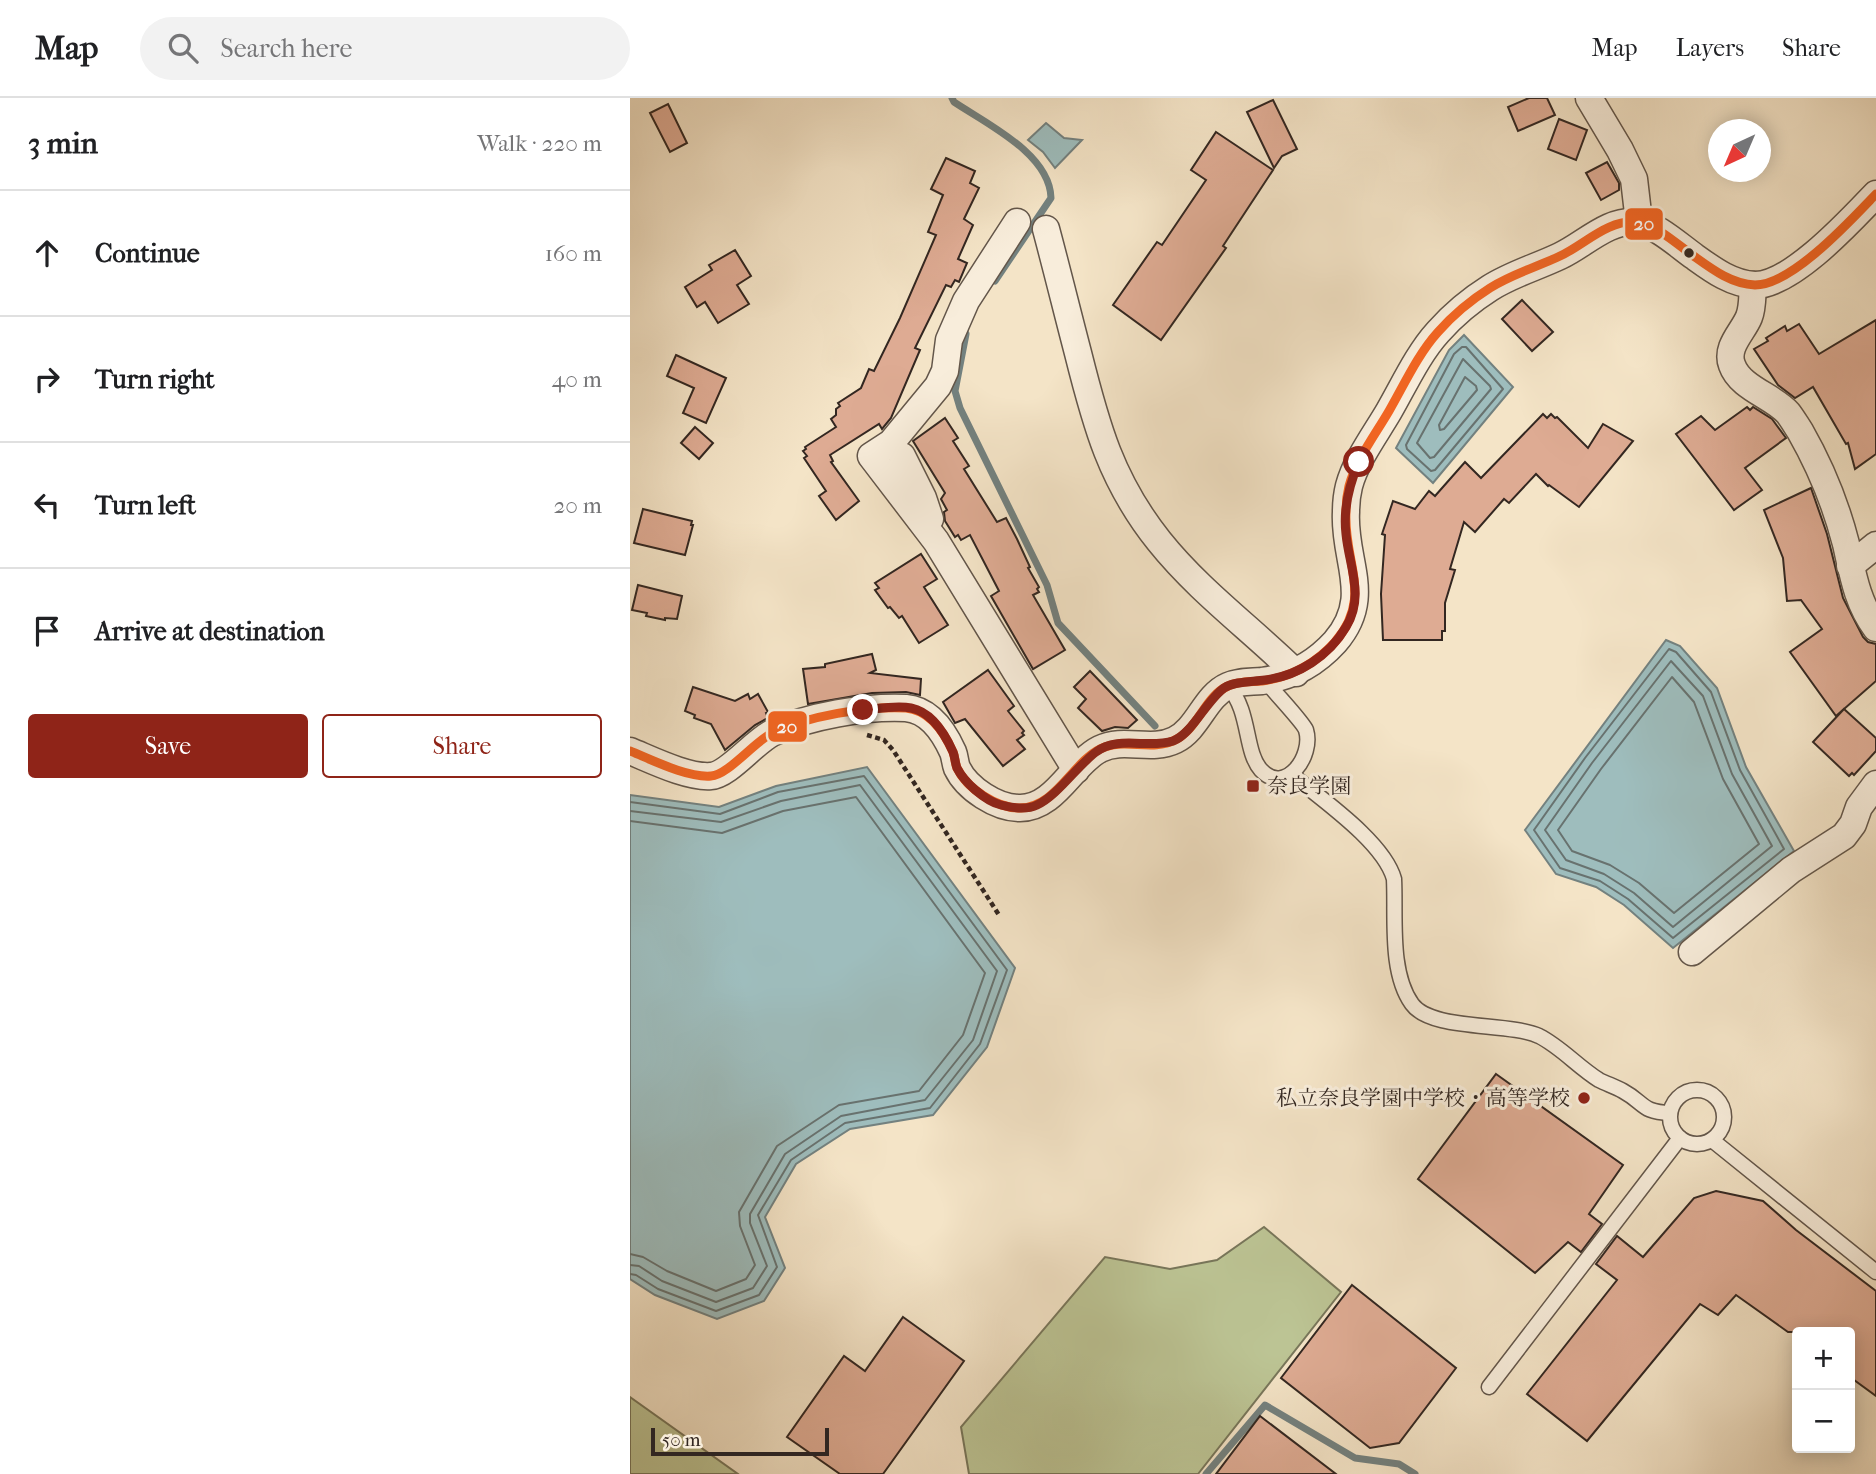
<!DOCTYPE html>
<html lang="en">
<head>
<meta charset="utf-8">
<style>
	:root { --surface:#fff; --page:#f2f2f2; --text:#202124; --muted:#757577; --line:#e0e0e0; --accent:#8f2418 }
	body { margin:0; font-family:"IM FELL French Canon","Noto Serif JP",serif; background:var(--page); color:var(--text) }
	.controls { position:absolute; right:21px; bottom:21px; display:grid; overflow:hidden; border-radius:7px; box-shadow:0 4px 18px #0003 }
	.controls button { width:63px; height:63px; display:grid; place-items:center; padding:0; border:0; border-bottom:2px solid var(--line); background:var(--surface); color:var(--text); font:35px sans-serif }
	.compass { position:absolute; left:1078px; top:21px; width:63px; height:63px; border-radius:50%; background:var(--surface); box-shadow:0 4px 18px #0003; rotate:224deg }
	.scale { position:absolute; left:21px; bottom:18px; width:178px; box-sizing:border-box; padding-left:7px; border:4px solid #332721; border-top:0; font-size:19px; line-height:24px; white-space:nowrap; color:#332721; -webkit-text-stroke:5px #f8eddb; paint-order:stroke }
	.stop { position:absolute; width:21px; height:21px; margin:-16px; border:5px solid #8f2418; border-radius:50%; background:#fff }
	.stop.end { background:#8f2418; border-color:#fff; box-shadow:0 2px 7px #0008 }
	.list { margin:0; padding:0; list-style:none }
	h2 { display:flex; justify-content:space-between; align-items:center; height:91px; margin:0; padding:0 28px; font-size:30px }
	h2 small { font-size:23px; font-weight:400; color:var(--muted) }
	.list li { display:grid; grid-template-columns:46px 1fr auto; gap:21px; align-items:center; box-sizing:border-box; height:126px; padding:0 28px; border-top:2px solid var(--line) }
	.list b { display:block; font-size:26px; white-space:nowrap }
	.list em { font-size:23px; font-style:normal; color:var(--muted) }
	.actions { display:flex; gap:14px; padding:21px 28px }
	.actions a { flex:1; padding:16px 0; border:2px solid var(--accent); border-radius:7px; text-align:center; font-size:24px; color:var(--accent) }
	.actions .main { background:var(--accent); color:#fff }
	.icon { flex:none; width:38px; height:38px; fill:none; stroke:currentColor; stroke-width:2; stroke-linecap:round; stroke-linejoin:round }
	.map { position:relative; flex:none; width:1246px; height:1376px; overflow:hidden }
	header { display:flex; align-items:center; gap:42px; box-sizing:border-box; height:98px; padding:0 35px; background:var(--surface); border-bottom:2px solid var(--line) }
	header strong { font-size:33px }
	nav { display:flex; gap:38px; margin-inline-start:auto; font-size:24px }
	.search { width:490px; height:63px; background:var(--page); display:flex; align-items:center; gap:18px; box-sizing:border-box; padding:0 24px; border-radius:38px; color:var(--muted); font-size:26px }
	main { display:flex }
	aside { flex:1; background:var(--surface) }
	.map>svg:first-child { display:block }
	.green { fill:#bcc494; stroke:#78765a; stroke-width:2 }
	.water { fill:#9ebdbd; stroke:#73817f; stroke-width:2 }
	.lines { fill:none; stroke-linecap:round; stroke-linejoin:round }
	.shore { stroke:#68726f; stroke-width:2 }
	.stream { stroke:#73817f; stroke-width:7 }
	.building { fill:#deab93; stroke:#332721; stroke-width:2 }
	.lane-casing { stroke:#63564a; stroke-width:17 }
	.street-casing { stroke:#63564a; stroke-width:29 }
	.path { stroke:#332721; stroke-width:4.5; stroke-dasharray:5 3.5; stroke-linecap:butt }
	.lane { stroke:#f8eddb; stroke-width:14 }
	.street { stroke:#f8eddb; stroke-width:26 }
	.bus-1-casing { stroke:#f8eddb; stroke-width:14 }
	.bus-1 { stroke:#f26522; stroke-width:9 }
	.route { stroke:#8f2418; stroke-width:9 }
	.bus-dot { fill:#332721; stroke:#f8eddb; stroke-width:2.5 }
	.poi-dot { fill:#8f2418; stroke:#f8eddb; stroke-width:2.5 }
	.labels { text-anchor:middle; stroke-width:6; stroke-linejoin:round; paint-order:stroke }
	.poi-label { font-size:21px; fill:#332721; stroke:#f8eddb; text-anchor:start }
	.line-badge { stroke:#f8eddb; stroke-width:2.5 }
	.badge-label { font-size:19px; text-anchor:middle; font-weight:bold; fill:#fff }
</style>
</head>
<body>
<header>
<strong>Map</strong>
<div class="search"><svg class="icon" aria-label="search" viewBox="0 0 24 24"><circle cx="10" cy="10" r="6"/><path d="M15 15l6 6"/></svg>Search here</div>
<nav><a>Map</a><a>Layers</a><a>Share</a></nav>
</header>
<main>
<aside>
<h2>3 min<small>Walk · 220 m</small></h2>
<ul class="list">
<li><svg class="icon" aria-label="ahead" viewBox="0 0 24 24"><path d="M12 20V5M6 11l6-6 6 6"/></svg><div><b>Continue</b></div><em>160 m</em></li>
<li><svg class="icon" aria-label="right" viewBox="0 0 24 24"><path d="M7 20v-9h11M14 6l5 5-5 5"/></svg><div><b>Turn right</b></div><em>40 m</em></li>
<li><svg class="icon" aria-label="left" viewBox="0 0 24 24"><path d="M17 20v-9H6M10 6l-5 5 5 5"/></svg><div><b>Turn left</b></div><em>20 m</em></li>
<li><svg class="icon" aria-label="arrive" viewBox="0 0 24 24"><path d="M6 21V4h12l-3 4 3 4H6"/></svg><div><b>Arrive at destination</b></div></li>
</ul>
<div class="actions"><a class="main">Save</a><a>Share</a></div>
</aside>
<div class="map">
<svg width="1246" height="1376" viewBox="0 0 1246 1376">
	<rect width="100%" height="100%" fill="#f4e4c7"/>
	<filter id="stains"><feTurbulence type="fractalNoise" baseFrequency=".00286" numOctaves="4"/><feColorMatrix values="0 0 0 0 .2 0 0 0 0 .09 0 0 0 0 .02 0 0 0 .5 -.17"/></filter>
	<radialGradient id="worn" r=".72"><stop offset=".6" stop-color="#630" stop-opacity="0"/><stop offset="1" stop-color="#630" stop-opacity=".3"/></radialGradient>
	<g class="green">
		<path d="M634 1129 711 1194 568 1376H339L331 1329 475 1159 540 1171 587 1162Z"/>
		<path d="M0 1299 108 1376H0Z"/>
	</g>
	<g class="water">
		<path d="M416 25 434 40 452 42 425 70 413 54 398 42Z"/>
		<path d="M834 237 883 289 803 385 766 350 819 252Z"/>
		<path d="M1036 542 1050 548 1087 590 1116 669 1164 753 1043 850 994 807 966 789 926 776 895 732Z"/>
		<path d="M237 669 385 870 357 949 303 1017 220 1031 166 1066 135 1119 155 1170 134 1203 87 1221 25 1197 0 1181V697L89 709 146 688Z"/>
	</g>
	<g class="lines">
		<g class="shore">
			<path d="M832 249H836L873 291 805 372 801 373 777 351 776 347 824 256Z"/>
			<path d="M833 261 860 288 861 291 804 359 800 360 787 345Z"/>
			<path d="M835 279 846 288 847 292 814 331 810 332 809 327Z"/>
			<path d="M1039 551 1046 554 1081 594 1110 672 1154 751 1043 840 998 801 970 783 930 770 904 732 955 660Z"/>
			<path d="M1041 563 1073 598 1102 676 1142 748 1043 829 1004 795 974 776 936 762 915 732 962 665Z"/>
			<path d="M1042 579 1064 604 1093 681 1129 746 1044 815 1009 785 980 767 942 753 928 732 971 671Z"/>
			<path d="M0 704 90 716 148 694 234 678 377 872 350 946 300 1010 215 1025 161 1062 128 1117 147 1169 129 1197 86 1213 28 1191 6 1177 0 1176"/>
			<path d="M0 713 91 724 151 703 230 687 367 873 343 942 295 1002 211 1018 155 1056 120 1116V1125L137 1168 123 1190 86 1204 32 1183 9 1168 0 1167"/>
			<path d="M0 723 92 735 153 713 226 699 355 875 333 937 289 993 209 1007 147 1048 109 1114 110 1128 125 1167 116 1181 86 1193 37 1173 13 1159 0 1156"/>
		</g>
		<g class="stream">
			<path d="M322 0 324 4C357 26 420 56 421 100L365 183"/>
			<path d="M336 236 325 293 330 310 417 487 428 525 525 628"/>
			<path d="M576 1376 635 1307 725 1360 769 1366 785 1376"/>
		</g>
	</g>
	<g class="building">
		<path d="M899 0H917L925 17 888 33 878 9Z"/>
		<path d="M643 2 667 51 652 58 644 70 617 14Z"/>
		<path d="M38 6 57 45 40 54 20 15Z"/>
		<path d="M929 21 957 32 946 62 918 51Z"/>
		<path d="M586 34 643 72 593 148 596 150 531 242 483 207 527 144 532 147 576 82 561 72Z"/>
		<path d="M316 60 345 73 340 85 349 90 334 121 343 127 328 161 337 165 329 184 325 182 321 189 316 187 285 250 290 252 261 320 252 331 249 326 200 357 203 363 201 364 229 403 206 422 189 398 196 393 174 360 177 358 173 353 176 351 175 349 206 329 201 321 206 317V311L210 308 208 305 231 290 239 271 244 273 270 220 306 137 298 134 313 97 301 91Z"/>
		<path d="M977 64 989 85V92L971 102 956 75Z"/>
		<path d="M105 152 121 178 107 187 119 206 88 225 75 204 67 209 55 189 82 172 79 167Z"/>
		<path d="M892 202 923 234 902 253 872 221Z"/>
		<path d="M1246 222V356L1225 371 1218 345 1216 346 1183 289 1165 300 1148 287 1124 251 1138 243 1136 240 1155 228 1157 233 1169 226 1189 256Z"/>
		<path d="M46 257 96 280 76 325 53 315 64 290 37 278Z"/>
		<path d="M1117 309 1120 312 1123 309 1142 321 1156 340 1115 370 1132 392 1104 412 1046 336 1071 318 1085 332Z"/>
		<path d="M913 316 917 320 921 316 925 320 927 319 958 350 973 326 1003 343 949 409 919 387 918 388 906 376 879 405 874 401 845 434 834 424 820 471 825 472 815 505V533H812V542H753L751 496 755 437 752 436 763 403 785 411 799 393 805 398 835 364 851 380Z"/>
		<path d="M315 320 328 340 323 343 339 368 334 371 367 424 376 420 387 441 400 469 398 470 409 489 407 491 409 494 403 497 435 552 403 571 361 498 369 493 340 437 331 442 328 437 325 439 315 423 314 414 317 412 311 401 315 395 283 343Z"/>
		<path d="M65 329 83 345 69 361 51 345Z"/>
		<path d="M1181 390 1197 436 1213 500 1233 539 1238 544 1246 546V583L1206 618 1160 554 1192 531 1171 502 1157 503 1153 460 1134 412Z"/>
		<path d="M13 411 62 423 61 427H63L55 457 4 445Z"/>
		<path d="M291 456 307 481 294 489 318 527 289 545 272 518 269 520 260 509 258 510 245 492 249 490 245 485Z"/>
		<path d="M8 487 52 498 47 521 35 520V522L16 518 17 515 2 512Z"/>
		<path d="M242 556 246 572 240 575 291 581 290 597 276 594 242 595 178 606 173 571 195 569V566Z"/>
		<path d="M358 572 384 608 378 613 394 633 392 635 394 637 387 642 395 651 373 668 335 621 325 625 313 604Z"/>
		<path d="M460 573 507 622 498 630 485 629 472 633 448 610 456 601 444 589Z"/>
		<path d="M63 589 105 603 118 596 120 601 128 596 138 614 136 615 138 620 125 627 95 652 81 626 64 620 65 617 55 613Z"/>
		<path d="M1214 611 1246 640V653L1224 677 1222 675 1219 678 1183 644Z"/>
		<path d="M866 976 993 1067 959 1116 972 1126 951 1154 938 1144 905 1175 788 1081Z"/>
		<path d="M1086 1093 1133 1103 1166 1132 1246 1193V1298L1220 1279V1234H1158L1106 1197 1088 1217 1070 1206 957 1343 897 1296 987 1182 966 1166 987 1138 1013 1159 1064 1100Z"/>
		<path d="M722 1187 826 1270 769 1345 740 1350 651 1280Z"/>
		<path d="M273 1219 334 1263 253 1376H210L157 1339 214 1258 235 1273Z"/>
		<path d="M630 1318 706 1376H586Z"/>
	</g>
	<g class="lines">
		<g class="lane-casing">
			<g id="lane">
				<path d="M598 588C621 614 614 653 631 672 655 698 684 658 676 632 673 624 642 592 635 582"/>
				<path d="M661 676C691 701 754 744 764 781 766 818 759 874 782 906 801 933 878 924 909 938 931 949 948 969 969 982 977 986 986 989 993 993 1015 1005 1011 1014 1040 1015"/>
				<circle cx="1067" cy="1019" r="27"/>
				<path d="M1082 1042 1246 1174"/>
				<path d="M859 1289 1050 1040"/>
			</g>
		</g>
		<g class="street-casing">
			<g id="street">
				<path d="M959 0 990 52 1004 81 1009 124"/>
				<path d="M387 124 336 203 319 242 315 273 308 288 261 345 241 358 306 443 446 672"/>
				<path d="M416 131C427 172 437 213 448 255 466 327 481 383 529 443 569 493 620 530 666 575"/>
				<path d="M1123 187C1122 197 1123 209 1119 219 1113 234 1095 249 1102 267 1110 290 1143 298 1158 315 1162 320 1166 327 1170 333 1190 368 1206 407 1216 446 1223 477 1227 504 1246 530"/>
				<path d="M272 358 293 400 300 421"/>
				<path d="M1220 468 1246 447"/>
				<path d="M0 653C22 662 58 680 81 678 98 677 123 645 142 635 178 618 236 608 276 610 299 612 314 634 323 654 325 659 325 665 327 670 337 691 367 710 389 710 425 711 442 665 470 651 494 639 521 654 545 642 568 631 575 598 598 588 608 583 621 584 632 583 662 579 685 566 705 544 744 499 713 463 716 414 716 406 717 396 719 388 726 362 745 337 759 313 774 287 788 256 808 234 823 217 841 202 860 190 882 176 907 169 930 158 954 147 978 121 1007 124 1027 127 1048 147 1065 159 1083 172 1102 186 1125 187 1162 187 1221 122 1246 96"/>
				<path d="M1062 854 1161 772 1214 738 1223 726 1229 709 1246 686"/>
			</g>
		</g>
		<path class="path" d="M237 637 254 642 263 652 369 817"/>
		<use href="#lane" class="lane"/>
		<use href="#street" class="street"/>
		<g class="bus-1-casing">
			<path id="bus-1" d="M0 653C22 662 58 680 81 678 98 677 123 645 142 635 178 618 236 608 276 610 299 612 314 634 323 654 325 659 325 665 327 670 337 691 367 710 389 710 425 711 442 665 470 651 494 639 521 654 545 642 568 631 575 598 598 588 608 583 621 584 632 583 662 579 685 566 705 544 744 499 713 463 716 414 716 406 717 396 719 388 726 362 745 337 759 313 774 287 788 256 808 234 823 217 841 202 860 190 882 176 907 169 930 158 954 147 978 121 1007 124 1027 127 1048 147 1065 159 1083 172 1102 186 1125 187 1162 187 1221 122 1246 96"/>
		</g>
		<use href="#bus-1" class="bus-1"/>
	</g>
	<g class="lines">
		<path class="route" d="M233 612C247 611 266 607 281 610 301 614 315 636 323 654 325 659 325 665 327 670 334 684 355 703 371 707 381 710 397 712 407 707 428 697 447 668 466 654 488 637 518 651 543 643 562 636 576 603 594 590 605 583 622 584 635 582 668 578 699 558 716 529 735 498 719 468 716 436 713 411 719 387 729 364"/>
	</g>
	<circle class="bus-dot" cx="1059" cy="155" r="6"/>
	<g class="poi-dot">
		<rect x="616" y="681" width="14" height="14" rx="3.5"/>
		<circle cx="954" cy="1000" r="7"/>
	</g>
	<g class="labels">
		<g class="poi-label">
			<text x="637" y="695">奈良学園</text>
			<text x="940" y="1007" text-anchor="end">私立奈良学園中学校・高等学校</text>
		</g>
	</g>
	<g class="line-badge">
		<rect x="994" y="109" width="40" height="34" rx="7" fill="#f26522"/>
		<rect x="137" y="612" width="41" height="33" rx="7" fill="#f26522"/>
	</g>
	<g class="badge-label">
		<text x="1014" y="132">20</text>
		<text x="157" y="635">20</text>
	</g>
	<rect width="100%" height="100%" filter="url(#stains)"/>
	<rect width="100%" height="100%" fill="url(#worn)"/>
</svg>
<div class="controls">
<button>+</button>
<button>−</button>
</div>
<svg class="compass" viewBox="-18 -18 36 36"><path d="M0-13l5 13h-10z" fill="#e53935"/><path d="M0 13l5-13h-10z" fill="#757577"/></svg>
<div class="scale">50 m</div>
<div class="stop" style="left:729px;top:364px"></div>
<div class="stop end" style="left:233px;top:612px"></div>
</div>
</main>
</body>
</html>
